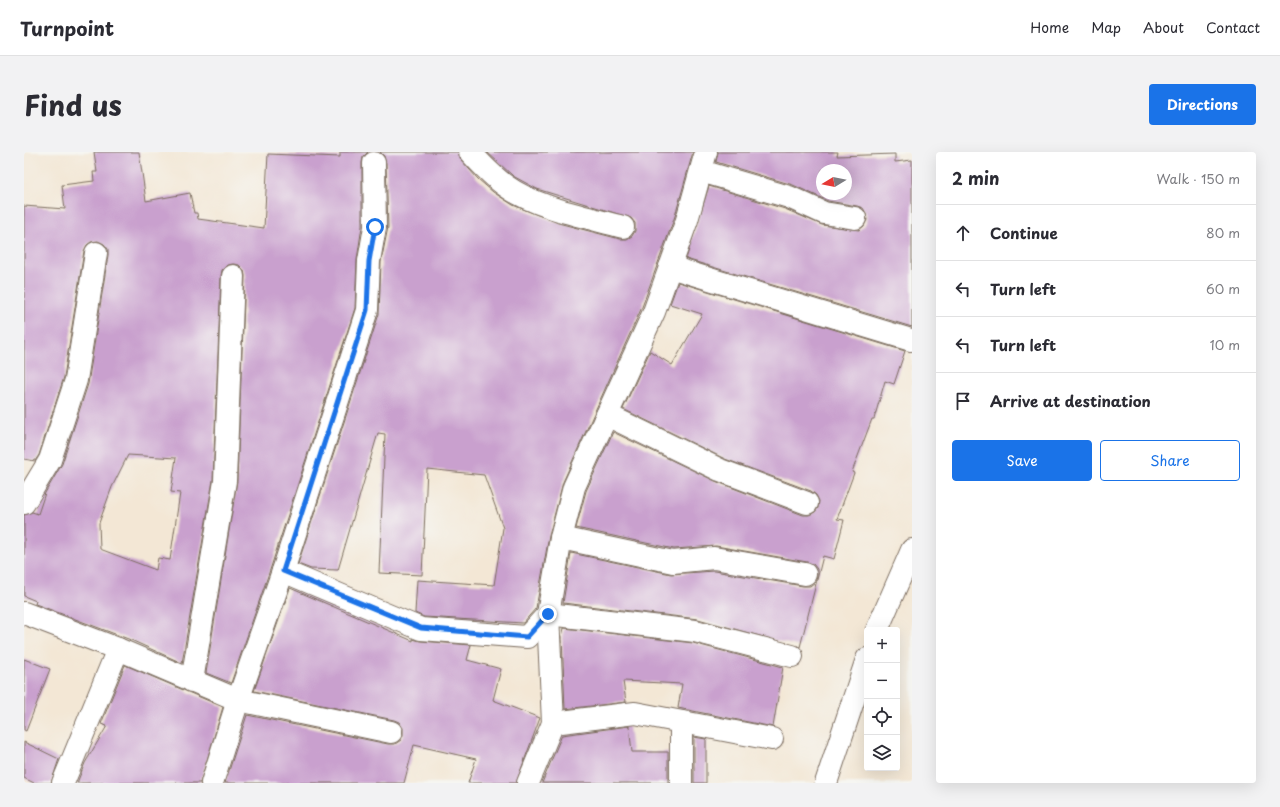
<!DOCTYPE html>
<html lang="en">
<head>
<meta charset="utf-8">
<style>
	:root { --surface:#fff; --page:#f2f2f3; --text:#2b2b33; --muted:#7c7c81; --line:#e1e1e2; --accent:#1a73e8 }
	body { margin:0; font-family:"Playpen Sans",sans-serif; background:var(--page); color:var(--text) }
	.controls { position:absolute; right:12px; bottom:12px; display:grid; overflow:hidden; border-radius:4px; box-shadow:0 4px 16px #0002 }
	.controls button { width:36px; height:36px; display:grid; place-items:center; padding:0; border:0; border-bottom:1px solid var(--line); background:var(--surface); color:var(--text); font:20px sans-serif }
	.compass { position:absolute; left:792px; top:12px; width:36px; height:36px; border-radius:50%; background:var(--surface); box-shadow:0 4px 16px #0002; rotate:260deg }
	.stop { position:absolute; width:12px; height:12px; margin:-9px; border:3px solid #1a73e8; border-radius:50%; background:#fff }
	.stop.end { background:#1a73e8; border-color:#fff; box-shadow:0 1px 4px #0008 }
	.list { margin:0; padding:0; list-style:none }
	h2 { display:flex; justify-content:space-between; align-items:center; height:52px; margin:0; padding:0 16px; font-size:17px }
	h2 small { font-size:13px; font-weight:400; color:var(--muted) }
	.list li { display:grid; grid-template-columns:26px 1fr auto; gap:12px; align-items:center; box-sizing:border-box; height:56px; padding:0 16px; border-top:1px solid var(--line) }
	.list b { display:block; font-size:15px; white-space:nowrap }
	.list em { font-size:13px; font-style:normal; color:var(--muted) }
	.actions { display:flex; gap:8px; padding:12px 16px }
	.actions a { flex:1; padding:9px 0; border:1px solid var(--accent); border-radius:4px; text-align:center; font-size:14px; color:var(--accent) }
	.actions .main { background:var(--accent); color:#fff }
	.icon { flex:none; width:22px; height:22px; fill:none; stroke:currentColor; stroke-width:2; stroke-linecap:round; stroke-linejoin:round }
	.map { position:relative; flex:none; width:888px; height:631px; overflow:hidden; border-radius:4px }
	header { display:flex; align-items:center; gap:24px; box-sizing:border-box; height:56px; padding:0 20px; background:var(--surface); border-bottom:1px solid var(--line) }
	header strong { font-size:19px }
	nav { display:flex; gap:22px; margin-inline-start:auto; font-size:14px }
	.intro { display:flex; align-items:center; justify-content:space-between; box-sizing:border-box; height:96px; padding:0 24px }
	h1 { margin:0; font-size:28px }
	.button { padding:10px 18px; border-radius:4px; background:var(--accent); color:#fff; font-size:14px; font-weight:700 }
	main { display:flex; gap:24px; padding:0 24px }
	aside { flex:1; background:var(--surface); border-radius:4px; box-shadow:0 4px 16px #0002 }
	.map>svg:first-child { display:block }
	.building { fill:#c9a0ce; fill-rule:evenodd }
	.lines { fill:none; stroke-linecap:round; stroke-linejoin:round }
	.minor-casing { stroke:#7b6c5e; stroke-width:24 }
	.minor { stroke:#fff; stroke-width:22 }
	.route { stroke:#1a73e8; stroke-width:5 }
</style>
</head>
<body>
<header>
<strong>Turnpoint</strong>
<nav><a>Home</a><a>Map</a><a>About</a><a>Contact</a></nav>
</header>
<div class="intro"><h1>Find us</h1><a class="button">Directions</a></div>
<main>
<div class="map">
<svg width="888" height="631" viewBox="0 0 888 631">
	<rect width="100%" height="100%" fill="#f6f6f2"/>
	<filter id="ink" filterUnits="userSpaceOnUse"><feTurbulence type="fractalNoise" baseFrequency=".025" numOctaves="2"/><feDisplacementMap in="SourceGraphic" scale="8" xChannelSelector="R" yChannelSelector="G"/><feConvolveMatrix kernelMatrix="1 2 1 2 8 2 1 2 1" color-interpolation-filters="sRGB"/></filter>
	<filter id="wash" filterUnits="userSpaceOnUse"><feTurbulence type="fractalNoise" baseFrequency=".012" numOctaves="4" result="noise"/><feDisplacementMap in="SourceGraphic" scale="16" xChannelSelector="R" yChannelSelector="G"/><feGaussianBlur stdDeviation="0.9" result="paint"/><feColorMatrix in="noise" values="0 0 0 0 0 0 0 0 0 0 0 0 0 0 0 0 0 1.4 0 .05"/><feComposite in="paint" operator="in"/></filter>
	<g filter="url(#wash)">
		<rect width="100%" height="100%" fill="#f3e7d5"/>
		<g id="blocks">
			<g class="building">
				<path d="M70 0H115L122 49 166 41 170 61H173L174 67 240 76 244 2 316 5V0H344L339 5 338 11V74L333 108 331 156 247 415 207 531 182 521 213 329 221 124 220 118 215 113 209 112 203 113 198 118 197 124 189 328 158 511 107 488 14 453 11 452 12 449 0 444V363L8 360 14 362 21 341 38 312 64 232 84 103V97L80 92 74 89 67 90 63 93 60 99 40 225 15 303 11 309 0 307V54L41 57 38 33 70 29 69 20H73ZM104 303 152 306 147 340 156 341 146 408 134 406 132 418 76 397 75 371 88 335Z"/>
				<path d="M356 0H434L437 8 454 27 469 40 489 53 534 71 596 87H603L608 84 611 79V71L607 66 513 37 489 24 463 0H669L651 64 618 155 539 330 525 384 512 456 499 471 400 465 391 461 393 428 470 433 479 376 460 323 403 317 398 423 355 421 361 282 354 281 314 418 287 417 274 412 355 162 357 110 364 75 362 11 360 4Z"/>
				<path d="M694 0H814L813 4 871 2V10L888 8V175L662 107 685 34 761 57 798 73 835 78 840 74 843 68 842 61 839 56 833 54 804 49 769 33 692 10ZM798 18H822V42H798Z"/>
				<path d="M654 130 881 199 870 232 861 229 850 267H848L828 320 830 321 813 367 820 368 810 407 799 404 776 495 674 467 539 451 547 401 647 422 690 419 779 434H786L791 430 793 425V417L789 412 783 410 692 394 650 397 552 376 562 339 589 280 691 329 779 363H785L791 360 794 356 795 349 792 343 787 339 701 307 599 257 626 199 648 213 678 162 646 152Z"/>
				<path d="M266 436 389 489V487L396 489 447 493 443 508 477 517 469 548 516 566 492 631H444L452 607 390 593 380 631H201L223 563 364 592H371L377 588 379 583V576L375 570 370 568 230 539Z"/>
				<path d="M540 476 669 491 759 515 749 575 654 556 658 532 599 529 602 550 541 557 538 485Z"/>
				<path d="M0 507 26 517 2 579 0 578Z"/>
				<path d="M101 513 199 555 176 631H53L61 611 83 574 77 572Z"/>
				<path d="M605 574 608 600H644V631H518L538 583Z"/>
				<path d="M670 585 682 587V631H670Z"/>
				<path d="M0 590 35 607 27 631H10L0 626Z"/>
			</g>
		</g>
	</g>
	<g filter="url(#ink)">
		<use href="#blocks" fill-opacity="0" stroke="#7b6c5e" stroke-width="1"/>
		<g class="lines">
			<g class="minor-casing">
				<g id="minor">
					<path d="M446 0C457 12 468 24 482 34 512 56 563 65 599 75"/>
					<path d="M682 0 663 68 630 160 550 335 537 386 524 462 529 571 611 561 748 587"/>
					<path d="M677 19 765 45 800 61 831 66"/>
					<path d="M646 115 887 188"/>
					<path d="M583 263 696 318 783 351"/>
					<path d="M0 351 26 308 52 228 72 101"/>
					<path d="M537 386 649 410 690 406 781 422"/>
					<path d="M259 419 397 477 503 485 524 462 671 479 768 504"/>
					<path d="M0 461 94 497 214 548 367 580"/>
					<path d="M853 478 888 398"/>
					<path d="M168 529 201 329 209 124"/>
					<path d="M657 570V631"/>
					<path d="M39 631 94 497"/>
					<path d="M188 631 214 548 259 419 343 158 345 109 351 75 350 11"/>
					<path d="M504 631 529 571"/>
					<path d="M802 631 843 507"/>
				</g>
			</g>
			<use href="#minor" class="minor"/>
		</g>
	</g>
	<g class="lines" filter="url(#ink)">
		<path class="route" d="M351 75 345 109 343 158 259 419 397 476 503 485 524 462"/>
	</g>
</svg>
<div class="controls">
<button>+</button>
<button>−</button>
<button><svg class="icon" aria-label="locate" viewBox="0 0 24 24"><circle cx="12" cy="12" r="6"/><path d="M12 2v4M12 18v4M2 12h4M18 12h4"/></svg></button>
<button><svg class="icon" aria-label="layers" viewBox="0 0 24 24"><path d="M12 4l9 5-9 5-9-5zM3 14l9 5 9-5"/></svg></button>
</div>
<svg class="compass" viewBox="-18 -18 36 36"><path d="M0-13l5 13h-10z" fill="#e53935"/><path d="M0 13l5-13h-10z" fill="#7c7c81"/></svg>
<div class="stop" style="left:351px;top:75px"></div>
<div class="stop end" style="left:524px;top:462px"></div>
</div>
<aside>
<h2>2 min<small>Walk · 150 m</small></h2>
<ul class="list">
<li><svg class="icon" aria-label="ahead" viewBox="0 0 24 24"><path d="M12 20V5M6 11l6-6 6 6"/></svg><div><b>Continue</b></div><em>80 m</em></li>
<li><svg class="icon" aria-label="left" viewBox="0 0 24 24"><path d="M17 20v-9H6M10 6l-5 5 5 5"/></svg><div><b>Turn left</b></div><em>60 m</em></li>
<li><svg class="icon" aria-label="left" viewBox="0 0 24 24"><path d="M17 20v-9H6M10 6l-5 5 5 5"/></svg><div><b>Turn left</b></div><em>10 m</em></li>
<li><svg class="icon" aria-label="arrive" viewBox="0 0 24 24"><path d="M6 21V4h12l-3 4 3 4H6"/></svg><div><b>Arrive at destination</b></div></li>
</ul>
<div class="actions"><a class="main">Save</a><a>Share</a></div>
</aside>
</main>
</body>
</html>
